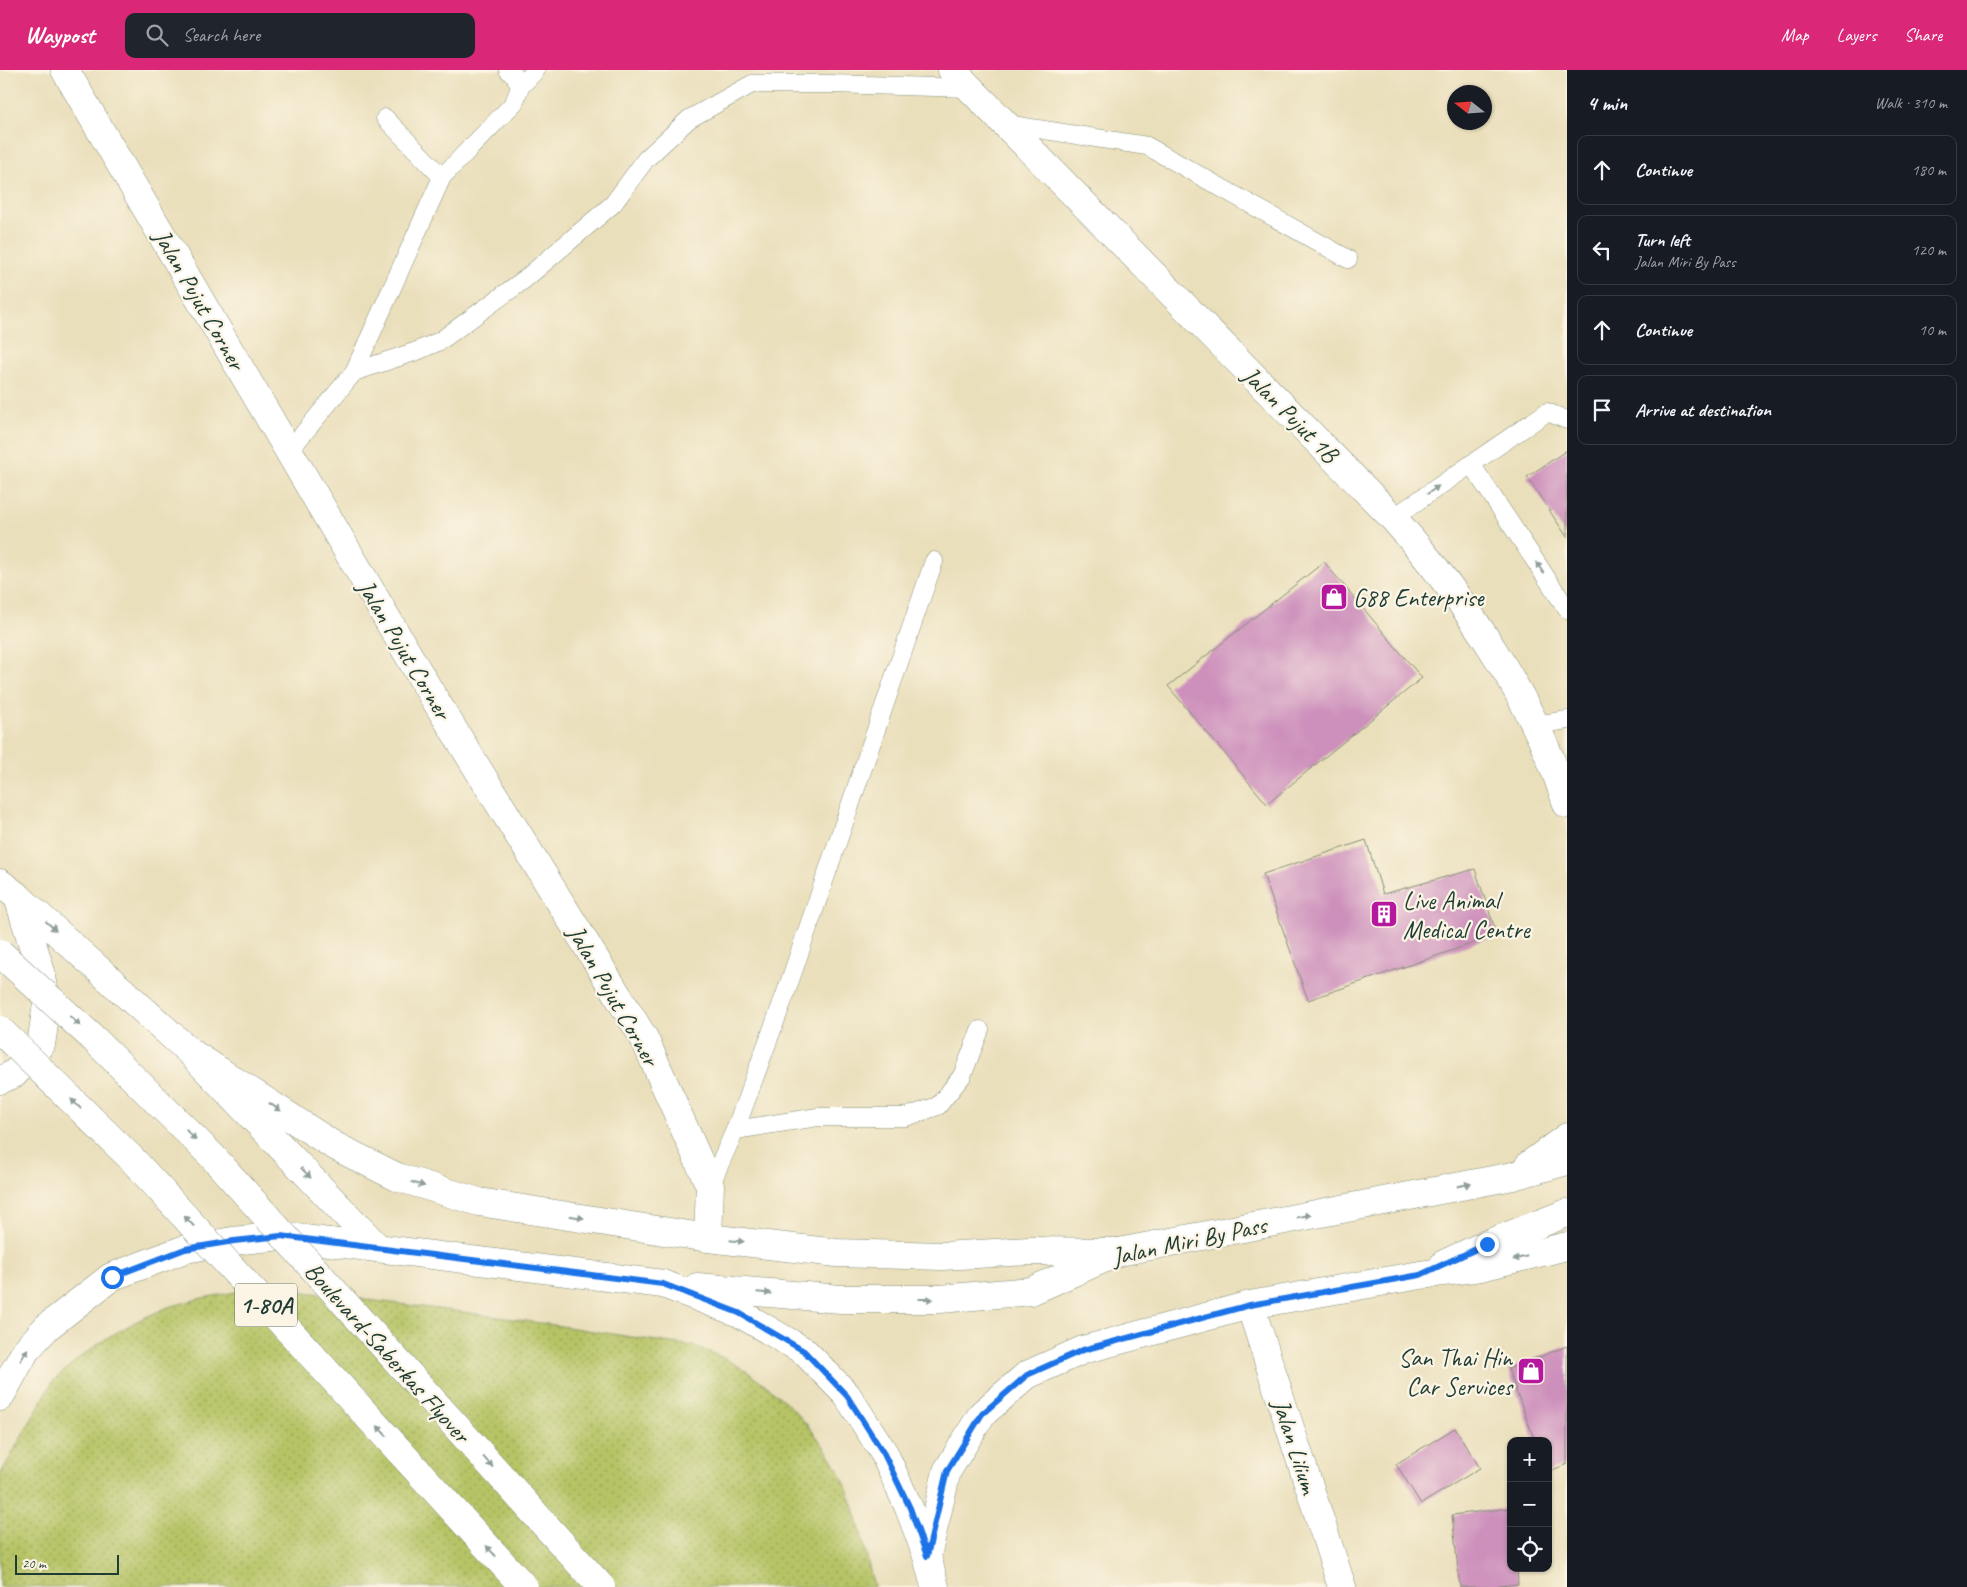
<!DOCTYPE html>
<html lang="en">
<head>
<meta charset="utf-8">
<style>
	:root { --surface:#171b24; --page:#20242c; --text:#f1f3f6; --muted:#9ea1a6; --line:#363941; --accent:#db2777 }
	body { margin:0; font-family:Caveat,sans-serif; background:var(--page); color:var(--text) }
	.controls { position:absolute; right:15px; bottom:15px; display:grid; overflow:hidden; border-radius:10px; box-shadow:0 1px 4px #0004 }
	.controls button { width:45px; height:45px; display:grid; place-items:center; padding:0; border:0; border-bottom:1px solid var(--line); background:var(--surface); color:var(--text); font:25px sans-serif }
	.compass { position:absolute; left:1447px; top:15px; width:45px; height:45px; border-radius:50%; background:var(--surface); box-shadow:0 1px 4px #0004; rotate:287deg }
	.scale { position:absolute; left:15px; bottom:12px; width:104px; box-sizing:border-box; padding-left:5px; border:2px solid #1f3d34; border-top:0; font-size:14px; line-height:18px; white-space:nowrap; color:#1f3d34; -webkit-text-stroke:4px #fcf5e5; paint-order:stroke }
	.stop { position:absolute; width:15px; height:15px; margin:-11px; border:4px solid #1a73e8; border-radius:50%; background:#fff }
	.stop.end { background:#1a73e8; border-color:#fff; box-shadow:0 1px 5px #0008 }
	.list { margin:0; padding:0; list-style:none }
	h2 { display:flex; justify-content:space-between; align-items:center; height:65px; margin:0; padding:0 20px; font-size:21px }
	h2 small { font-size:16px; font-weight:400; color:var(--muted) }
	.list li { display:grid; grid-template-columns:32px 1fr auto; gap:15px; align-items:center; box-sizing:border-box; height:70px; margin:0 10px 10px; padding:0 10px; border:1px solid var(--line); border-radius:10px }
	.list b { display:block; font-size:19px; white-space:nowrap }
	.list p { margin:0; font-size:16px; white-space:nowrap; color:var(--muted) }
	.list em { font-size:16px; font-style:normal; color:var(--muted) }
	.icon { flex:none; width:28px; height:28px; fill:none; stroke:currentColor; stroke-width:2; stroke-linecap:round; stroke-linejoin:round }
	.map { position:relative; flex:none; width:1567px; height:1517px; overflow:hidden }
	header { display:flex; align-items:center; gap:30px; box-sizing:border-box; height:70px; padding:0 25px; background:var(--accent); color:#fff }
	header strong { font-size:24px }
	nav { display:flex; gap:28px; margin-inline-start:auto; font-size:18px }
	.search { width:350px; height:45px; background:var(--page); display:flex; align-items:center; gap:12px; box-sizing:border-box; padding:0 18px; border-radius:10px; color:var(--muted); font-size:19px }
	main { display:flex }
	aside { flex:1; background:var(--surface) }
	.map>svg:first-child { display:block }
	.grass { fill:url(#grass-dots); stroke:#6b804d }
	.building { fill:#cd90bc }
	.lines { fill:none; stroke-linecap:round; stroke-linejoin:round }
	.lane-casing { stroke:#848e78; stroke-width:19 }
	.street-casing { stroke:#848e78; stroke-width:29 }
	.secondary-casing { stroke:#848e78; stroke-width:29 }
	.highway-casing { stroke:#848e78; stroke-width:29 }
	.lane { stroke:#fff; stroke-width:18 }
	.street { stroke:#fff; stroke-width:28 }
	.secondary { stroke:#fff; stroke-width:28 }
	.highway { stroke:#fff; stroke-width:28 }
	.highway-bridge-casing { stroke:#848e78; stroke-width:29; stroke-linecap:butt }
	.highway-bridge { stroke:#fff; stroke-width:28 }
	.oneway { fill:#8f9e9a }
	.route { stroke:#1a73e8; stroke-width:6 }
	.labels { text-anchor:middle; stroke-width:4.5; stroke-linejoin:round; paint-order:stroke }
	.shield { fill:#fcf5e5; stroke:#617469; stroke-width:1 }
	.shield-label { font-size:24px; font-weight:bold; fill:#1f3d34 }
	.street-label { font-size:25px; fill:#1f3d34; stroke:#fcf5e5 }
	.poi-label { font-size:25px; fill:#1f3d34; stroke:#fcf5e5; text-anchor:start }
</style>
</head>
<body>
<header>
<strong>Waypost</strong>
<div class="search"><svg class="icon" aria-label="search" viewBox="0 0 24 24"><circle cx="10" cy="10" r="6"/><path d="M15 15l6 6"/></svg>Search here</div>
<nav><a>Map</a><a>Layers</a><a>Share</a></nav>
</header>
<main>
<div class="map">
<svg width="1567" height="1517" viewBox="0 0 1567 1517">
	<defs>
		<pattern id="grass-dots" width="8" height="8" patternUnits="userSpaceOnUse" patternTransform="scale(1.25)"><rect width="8" height="8" fill="#b7c466"/><path d="M2 2h.1M6 6h.1" fill="none" stroke="#94a055" stroke-width="1.8" stroke-linecap="round"/></pattern>
	</defs>
	<rect width="100%" height="100%" fill="#fcf5e5"/>
	<filter id="ink" filterUnits="userSpaceOnUse"><feTurbulence type="fractalNoise" baseFrequency=".02" numOctaves="2"/><feDisplacementMap in="SourceGraphic" scale="10" xChannelSelector="R" yChannelSelector="G"/><feConvolveMatrix kernelMatrix="1 2 1 2 8 2 1 2 1" color-interpolation-filters="sRGB"/></filter>
	<filter id="wash" filterUnits="userSpaceOnUse"><feTurbulence type="fractalNoise" baseFrequency=".0096" numOctaves="4" result="noise"/><feDisplacementMap in="SourceGraphic" scale="20" xChannelSelector="R" yChannelSelector="G"/><feGaussianBlur stdDeviation="1.12" result="paint"/><feColorMatrix in="noise" values="0 0 0 0 0 0 0 0 0 0 0 0 0 0 0 0 0 1.4 0 .05"/><feComposite in="paint" operator="in"/></filter>
	<g filter="url(#wash)">
		<rect width="100%" height="100%" fill="#eadfbb"/>
		<path class="grass" d="M270 1219 305 1222C401 1234 497 1246 593 1261 617 1265 640 1268 664 1272 675 1274 687 1274 697 1277 753 1296 804 1342 834 1392 856 1429 863 1475 874 1517H0V1405L53 1311 79 1288 107 1268 137 1251 168 1237 202 1228 236 1222Z"/>
		<g id="blocks">
			<g class="building">
				<path d="M1567 380V467L1527 407Z"/>
				<path d="M1324 492 1422 608 1267 734 1168 616Z"/>
				<path d="M1366 770 1383 824 1475 799 1497 865 1308 930 1263 804Z"/>
				<path d="M1567 1276V1394L1548 1402V1371H1535L1508 1299Z"/>
				<path d="M1455 1358 1480 1398 1421 1434 1396 1394Z"/>
				<path d="M1510 1438 1511 1498H1517L1518 1514 1491 1517H1460L1452 1445Z"/>
			</g>
		</g>
	</g>
	<g filter="url(#ink)">
		<use href="#blocks" fill-opacity="0" stroke="#848e78" stroke-width="1"/>
		<g class="lines">
			<g class="lane-casing">
				<g id="lane">
					<path d="M520 17 536 0"/>
					<path d="M385 48 442 107"/>
					<path d="M1006 54 1147 76 1348 189"/>
					<path d="M354 302 442 107 514 33 520 17 515 6 508 0"/>
					<path d="M289 381 354 302 417 281 440 271 525 209 613 134 646 89 689 49 752 14H830L969 18"/>
					<path d="M1471 394 1567 539"/>
					<path d="M1393 448 1547 342 1567 350"/>
					<path d="M1536 655 1567 650"/>
					<path d="M735 1060 818 1047H906L938 1036 962 1006 980 960"/>
					<path d="M710 1116 735 1060 785 925 934 491"/>
				</g>
			</g>
			<g class="street-casing">
				<g id="street">
					<path d="M65 0 429 620 644 968 710 1116 708 1168"/>
					<path d="M952 0 1393 448C1465 529 1534 630 1567 734"/>
					<path d="M1250 1235 1342 1517"/>
				</g>
			</g>
			<g class="secondary-casing">
				<g id="secondary">
					<path d="M1529 1095 1567 1067"/>
					<path d="M1444 1194 1487 1174 1567 1143"/>
					<path d="M697 1217 841 1229H940L1031 1221 1119 1182 1513 1106 1567 1091"/>
					<path d="M0 1327 26 1280 47 1257 111 1207 185 1179 233 1171 281 1166 663 1214 739 1243 804 1281 847 1325 884 1383 909 1438 927 1486 935 1517"/>
					<path d="M927 1486 947 1401 982 1344 1027 1305 1083 1280 1250 1235 1420 1205 1481 1197 1567 1176"/>
				</g>
			</g>
			<g class="highway-casing">
				<g id="highway">
					<path d="M0 813 17 826 190 982 378 1178"/>
					<path d="M190 982 333 1075 397 1107 479 1132 708 1168 837 1183 942 1186 1030 1181 1119 1182"/>
					<path d="M0 1010 14 1004 41 975 47 934 41 902 18 827"/>
				</g>
			</g>
			<use href="#lane" class="lane"/>
			<use href="#street" class="street"/>
			<use href="#secondary" class="secondary"/>
			<use href="#highway" class="highway"/>
			<g class="highway-bridge-casing">
				<g id="highway-bridge">
					<path d="M0 883 95 970 212 1086 601 1517"/>
					<path d="M0 960 132 1089 524 1517"/>
				</g>
			</g>
			<use href="#highway-bridge" class="highway-bridge"/>
		</g>
		<defs><path id="oneway-solid" d="M-6-.8H1V-3.2L6.5 0L1 3.2V.8H-6Z" transform="scale(1.25)"/></defs>
		<g class="oneway">
			<use href="#oneway-solid" transform="translate(1433 420) rotate(-35)"/>
			<use href="#oneway-solid" transform="translate(1540 498) rotate(-124)"/>
			<use href="#oneway-solid" transform="translate(51 856) rotate(42)"/>
			<use href="#oneway-solid" transform="translate(75 951) rotate(42)"/>
			<use href="#oneway-solid" transform="translate(76 1034) rotate(-136)"/>
			<use href="#oneway-solid" transform="translate(275 1037) rotate(33)"/>
			<use href="#oneway-solid" transform="translate(191 1065) rotate(45)"/>
			<use href="#oneway-solid" transform="translate(306 1103) rotate(46)"/>
			<use href="#oneway-solid" transform="translate(418 1114) rotate(17)"/>
			<use href="#oneway-solid" transform="translate(1464 1115) rotate(-11)"/>
			<use href="#oneway-solid" transform="translate(1304 1146) rotate(-11)"/>
			<use href="#oneway-solid" transform="translate(577 1147) rotate(9)"/>
			<use href="#oneway-solid" transform="translate(189 1151) rotate(-133)"/>
			<use href="#oneway-solid" transform="translate(737 1171) rotate(6)"/>
			<use href="#oneway-solid" transform="translate(1520 1188) rotate(167)"/>
			<use href="#oneway-solid" transform="translate(764 1223) rotate(5)"/>
			<use href="#oneway-solid" transform="translate(926 1229)"/>
			<use href="#oneway-solid" transform="translate(24 1285) rotate(-59)"/>
			<use href="#oneway-solid" transform="translate(382 1361) rotate(-133)"/>
			<use href="#oneway-solid" transform="translate(488 1392) rotate(48)"/>
			<use href="#oneway-solid" transform="translate(491 1481) rotate(-133)"/>
		</g>
	</g>
	<g class="lines" filter="url(#ink)">
		<path class="route" d="M112 1207 185 1179 234 1171 281 1166 663 1214 739 1243 804 1281 847 1326 884 1384 910 1438 927 1486 947 1401 982 1344 1027 1305 1083 1280 1250 1235 1420 1205 1487 1174"/>
	</g>
	<defs>
		<g id="shop-square" transform="scale(1.4375)"><rect x="-9" y="-9" width="18" height="18" rx="4" fill="#b5179e" stroke="#fcf5e5"/><path d="M-5-2.5h2.3a2.7 3.5 0 0 1 5.4 0H5L5.5 6h-11ZM-1.5-2.5h3a1.5 2.3 0 0 0-3 0Z" fill="#fff"/></g>
		<g id="building-square" transform="scale(1.4375)"><rect x="-9" y="-9" width="18" height="18" rx="4" fill="#b5179e" stroke="#fcf5e5"/><path d="M-4-6H4V6H1V3H-1V6H-4ZM-2.5-4.3h1.7v1.8h-1.7ZM.8-4.3h1.7v1.8H.8ZM-2.5-1h1.7V.8h-1.7ZM.8-1h1.7V.8H.8Z" fill="#fff"/></g>
	</defs>
	<g fill-rule="evenodd">
		<use href="#shop-square" x="1334" y="527"/>
		<use href="#building-square" x="1384" y="844"/>
		<use href="#shop-square" x="1531" y="1301"/>
	</g>
	<g class="labels">
		<rect class="shield" x="235" y="1213.5" width="62" height="43" rx="4"/>
		<g class="shield-label">
			<text x="266" y="1243">1-80A</text>
		</g>
		<g class="street-label">
			<text transform="translate(200 229) rotate(60)" y="9">Jalan Pujut Corner</text>
			<text transform="translate(1291 344) rotate(45)" y="9">Jalan Pujut 1B</text>
			<text transform="translate(405 579) rotate(59)" y="9">Jalan Pujut Corner</text>
			<text transform="translate(614 925) rotate(60)" y="9">Jalan Pujut Corner</text>
			<text transform="translate(1189 1170) rotate(-12)" y="9">Jalan Miri By Pass</text>
			<text transform="translate(388 1282) rotate(48)" y="9">Boulevard-Saberkas Flyover</text>
			<text transform="translate(1296 1376) rotate(72)" y="9">Jalan Lilium</text>
		</g>
		<g class="poi-label">
			<text x="1353" y="536">G88 Enterprise</text>
			<text x="1403" y="839">Live Animal<tspan x="1403" dy="29">Medical Centre</tspan></text>
			<text x="1512" y="1296" text-anchor="end">San Thai Hin<tspan x="1512" dy="29">Car Services</tspan></text>
		</g>
	</g>
</svg>
<div class="controls">
<button>+</button>
<button>−</button>
<button><svg class="icon" aria-label="locate" viewBox="0 0 24 24"><circle cx="12" cy="12" r="6"/><path d="M12 2v4M12 18v4M2 12h4M18 12h4"/></svg></button>
</div>
<svg class="compass" viewBox="-18 -18 36 36"><path d="M0-13l5 13h-10z" fill="#e53935"/><path d="M0 13l5-13h-10z" fill="#9ea1a6"/></svg>
<div class="scale">20 m</div>
<div class="stop" style="left:112px;top:1207px"></div>
<div class="stop end" style="left:1487px;top:1174px"></div>
</div>
<aside>
<h2>4 min<small>Walk · 310 m</small></h2>
<ul class="list">
<li><svg class="icon" aria-label="ahead" viewBox="0 0 24 24"><path d="M12 20V5M6 11l6-6 6 6"/></svg><div><b>Continue</b></div><em>180 m</em></li>
<li><svg class="icon" aria-label="left" viewBox="0 0 24 24"><path d="M17 20v-9H6M10 6l-5 5 5 5"/></svg><div><b>Turn left</b><p>Jalan Miri By Pass</p></div><em>120 m</em></li>
<li><svg class="icon" aria-label="ahead" viewBox="0 0 24 24"><path d="M12 20V5M6 11l6-6 6 6"/></svg><div><b>Continue</b></div><em>10 m</em></li>
<li><svg class="icon" aria-label="arrive" viewBox="0 0 24 24"><path d="M6 21V4h12l-3 4 3 4H6"/></svg><div><b>Arrive at destination</b></div></li>
</ul>
</aside>
</main>
</body>
</html>
